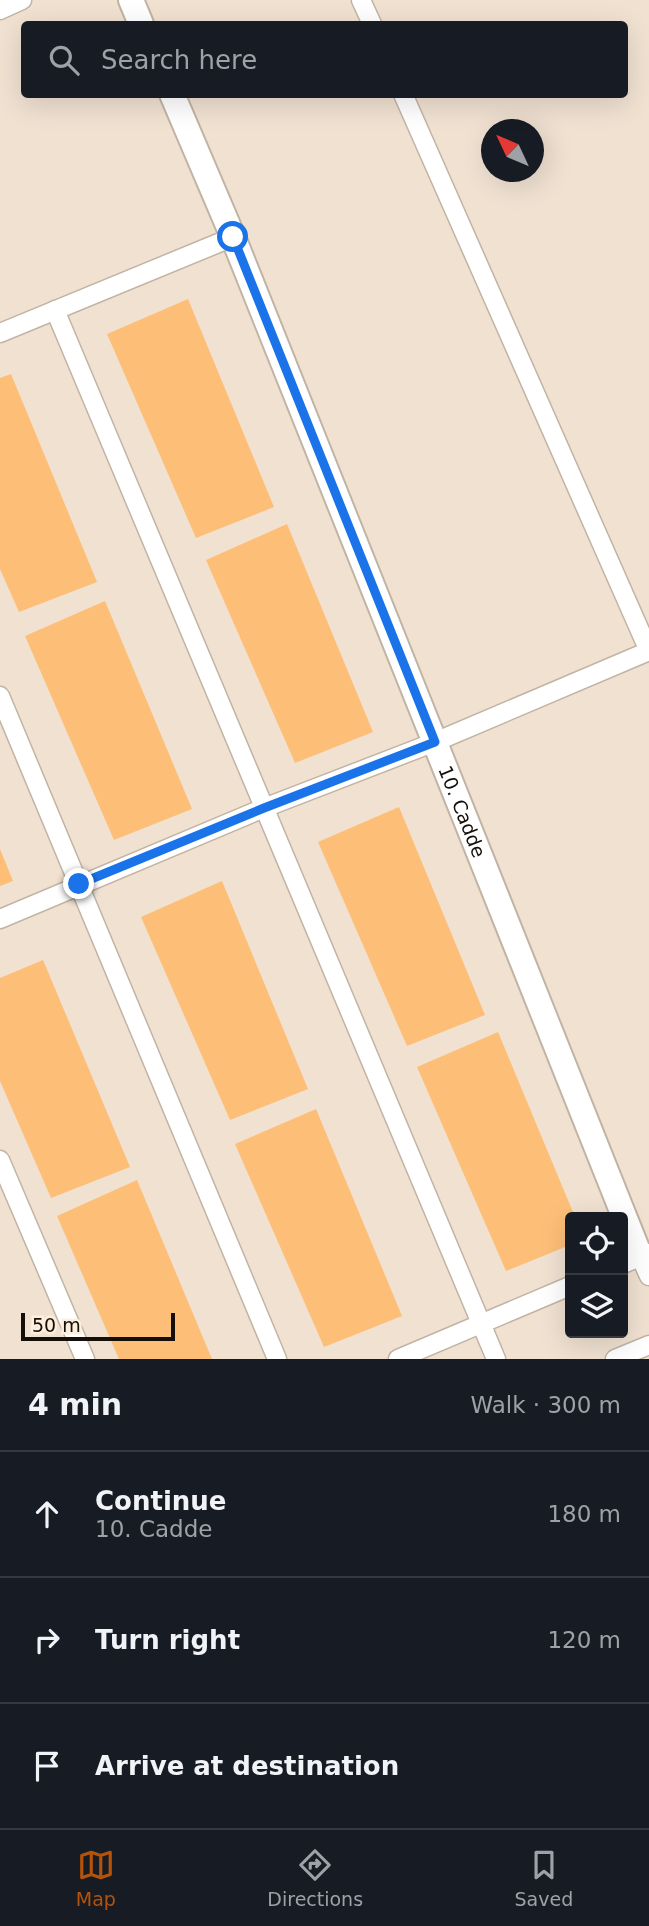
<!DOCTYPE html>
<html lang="en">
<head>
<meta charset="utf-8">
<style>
	:root { --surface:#171b24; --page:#242831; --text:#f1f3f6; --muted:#9ea1a6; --line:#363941; --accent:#b45309 }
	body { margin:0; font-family:"DejaVu Sans",sans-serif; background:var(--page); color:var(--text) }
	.controls { position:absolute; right:21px; bottom:21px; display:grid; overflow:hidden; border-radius:7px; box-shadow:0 7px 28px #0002 }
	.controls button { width:63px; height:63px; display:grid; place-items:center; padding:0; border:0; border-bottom:2px solid var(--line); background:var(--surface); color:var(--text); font:35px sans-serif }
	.compass { position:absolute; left:481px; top:119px; width:63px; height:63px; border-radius:50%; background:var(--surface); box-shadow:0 7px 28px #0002; rotate:314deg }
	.scale { position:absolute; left:21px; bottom:18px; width:154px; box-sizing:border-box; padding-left:7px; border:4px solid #140f09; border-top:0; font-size:19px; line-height:24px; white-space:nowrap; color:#140f09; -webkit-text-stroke:5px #fdeede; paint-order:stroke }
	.stop { position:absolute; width:21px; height:21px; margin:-16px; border:5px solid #1a73e8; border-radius:50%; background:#fff }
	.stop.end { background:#1a73e8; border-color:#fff; box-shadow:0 2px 7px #0008 }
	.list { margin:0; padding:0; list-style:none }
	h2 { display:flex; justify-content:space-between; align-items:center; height:91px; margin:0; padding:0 28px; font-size:30px }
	h2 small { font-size:23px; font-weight:400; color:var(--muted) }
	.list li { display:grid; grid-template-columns:46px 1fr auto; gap:21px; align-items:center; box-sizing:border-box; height:126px; padding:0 28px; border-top:2px solid var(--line) }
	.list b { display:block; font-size:26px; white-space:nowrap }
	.list p { margin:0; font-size:23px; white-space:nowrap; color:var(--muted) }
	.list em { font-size:23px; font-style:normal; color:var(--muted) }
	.icon { flex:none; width:38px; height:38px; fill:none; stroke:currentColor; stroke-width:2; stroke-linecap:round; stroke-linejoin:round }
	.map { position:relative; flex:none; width:649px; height:1359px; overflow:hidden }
	.search { position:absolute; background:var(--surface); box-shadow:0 7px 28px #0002; left:21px; right:21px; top:21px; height:77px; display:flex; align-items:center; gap:18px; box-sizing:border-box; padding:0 24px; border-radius:7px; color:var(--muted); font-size:26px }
	.sheet { height:469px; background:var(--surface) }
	nav { display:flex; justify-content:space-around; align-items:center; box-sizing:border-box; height:98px; border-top:2px solid var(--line); background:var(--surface); font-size:19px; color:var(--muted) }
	nav a { display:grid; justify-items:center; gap:4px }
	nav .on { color:var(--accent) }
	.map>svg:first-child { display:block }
	.building { fill:#fdbf78 }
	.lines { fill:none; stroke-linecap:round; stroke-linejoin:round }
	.street-casing { stroke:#c2b4a4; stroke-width:21 }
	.secondary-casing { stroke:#c2b4a4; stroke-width:28 }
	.street { stroke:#fff; stroke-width:18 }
	.secondary { stroke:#fff; stroke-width:24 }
	.route { stroke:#1a73e8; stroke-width:9 }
	.labels { text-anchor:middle; stroke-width:6; stroke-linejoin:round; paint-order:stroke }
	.street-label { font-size:19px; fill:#140f09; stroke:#fdeede }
</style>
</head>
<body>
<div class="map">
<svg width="649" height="1359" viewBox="0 0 649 1359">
	<rect width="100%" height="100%" fill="#f0e1d1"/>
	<g class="building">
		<path d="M188 299 274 507 196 538 107 334Z"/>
		<path d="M11 374 97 582 19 612 0 569V378Z"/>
		<path d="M287 524 373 732 295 763 206 560Z"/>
		<path d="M105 601 192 809 114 840 25 636Z"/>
		<path d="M399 807 485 1015 407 1046 318 842Z"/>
		<path d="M0 849 13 881 0 886Z"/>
		<path d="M222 881 308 1089 230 1120 141 917Z"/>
		<path d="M43 960 130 1167 51 1198 0 1081V978Z"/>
		<path d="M498 1032 575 1217H570V1245L506 1271 417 1067Z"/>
		<path d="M316 1109 402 1316 324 1347 235 1144Z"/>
		<path d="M137 1180 212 1359H119L57 1216Z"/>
	</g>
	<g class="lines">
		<g class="street-casing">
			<g id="street">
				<path d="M361 0 372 24"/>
				<path d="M0 10 22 0"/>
				<path d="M403 94 649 651"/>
				<path d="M55 310 496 1359"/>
				<path d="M0 333 233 237"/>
				<path d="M0 696 277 1359"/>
				<path d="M0 919 264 808 435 742 649 651"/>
				<path d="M0 1160 85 1359"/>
				<path d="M640 1256 649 1276"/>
				<path d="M623 1264 649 1253"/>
				<path d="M398 1359 570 1286"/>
				<path d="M615 1359 649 1345"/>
			</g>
		</g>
		<g class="secondary-casing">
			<g id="secondary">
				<path d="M131 0 141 24"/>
				<path id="s1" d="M172 94 233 237 640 1256"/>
			</g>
		</g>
		<use href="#street" class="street"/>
		<use href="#secondary" class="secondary"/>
	</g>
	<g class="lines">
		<path class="route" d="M79 884 264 808 435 742 233 237"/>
	</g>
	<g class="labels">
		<g class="street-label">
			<text dy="7" stroke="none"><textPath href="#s1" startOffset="774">10. Cadde</textPath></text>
		</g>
	</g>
</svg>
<div class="controls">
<button><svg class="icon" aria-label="locate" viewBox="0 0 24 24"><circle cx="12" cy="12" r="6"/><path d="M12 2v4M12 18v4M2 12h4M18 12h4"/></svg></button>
<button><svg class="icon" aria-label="layers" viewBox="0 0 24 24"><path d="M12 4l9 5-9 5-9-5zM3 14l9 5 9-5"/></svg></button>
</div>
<svg class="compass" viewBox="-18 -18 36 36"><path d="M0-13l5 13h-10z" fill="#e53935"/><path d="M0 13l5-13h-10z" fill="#9ea1a6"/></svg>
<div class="scale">50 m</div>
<div class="stop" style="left:233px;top:237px"></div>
<div class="stop end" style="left:79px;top:884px"></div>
<div class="search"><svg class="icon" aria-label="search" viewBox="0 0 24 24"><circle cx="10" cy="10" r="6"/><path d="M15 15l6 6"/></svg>Search here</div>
</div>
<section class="sheet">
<h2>4 min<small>Walk · 300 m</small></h2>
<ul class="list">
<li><svg class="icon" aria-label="ahead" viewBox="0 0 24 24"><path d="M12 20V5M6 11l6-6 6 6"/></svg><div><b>Continue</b><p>10. Cadde</p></div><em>180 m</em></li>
<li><svg class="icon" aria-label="right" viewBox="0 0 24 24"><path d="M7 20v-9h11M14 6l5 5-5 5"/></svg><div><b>Turn right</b></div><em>120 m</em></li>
<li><svg class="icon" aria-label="arrive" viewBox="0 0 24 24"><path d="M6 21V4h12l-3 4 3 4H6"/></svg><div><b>Arrive at destination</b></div></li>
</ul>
</section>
<nav>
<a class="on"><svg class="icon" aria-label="map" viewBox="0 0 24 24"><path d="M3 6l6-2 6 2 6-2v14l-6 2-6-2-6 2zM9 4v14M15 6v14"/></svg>Map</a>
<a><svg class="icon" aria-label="directions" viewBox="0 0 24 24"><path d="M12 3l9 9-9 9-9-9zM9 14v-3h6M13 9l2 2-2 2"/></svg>Directions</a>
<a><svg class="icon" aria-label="saved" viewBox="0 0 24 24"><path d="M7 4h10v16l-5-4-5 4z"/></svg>Saved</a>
</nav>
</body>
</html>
